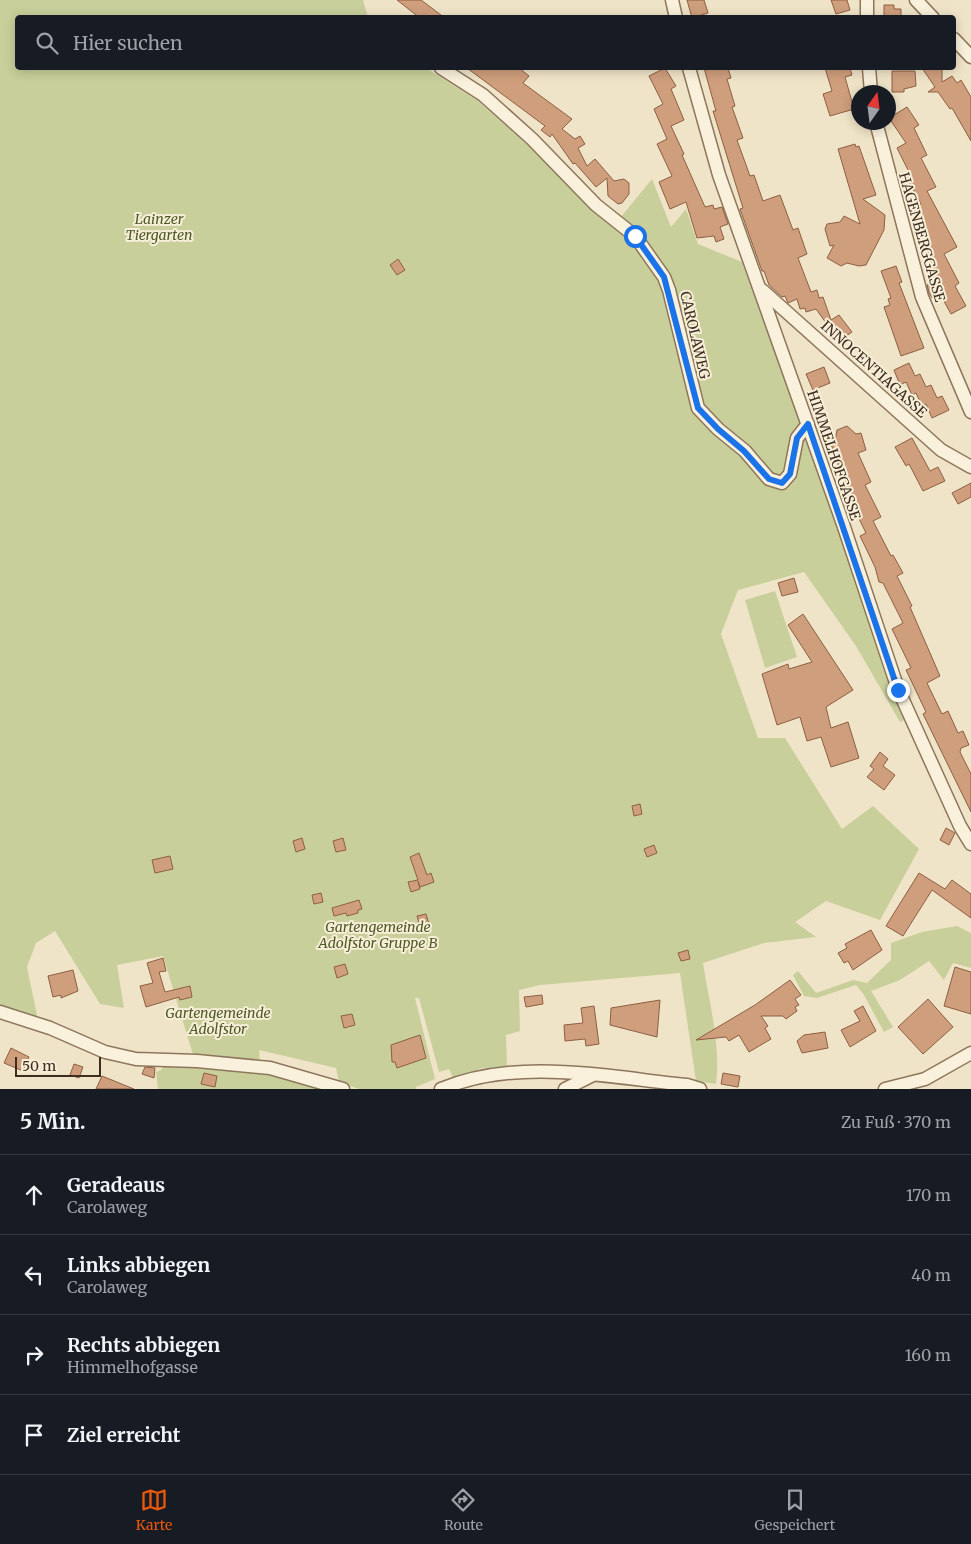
<!DOCTYPE html>
<html lang="de">
<head>
<meta charset="utf-8">
<style>
	:root { --surface:#171b24; --page:#20242c; --text:#f1f3f6; --muted:#9ea1a6; --line:#363941; --accent:#ea580c }
	body { margin:0; font-family:Merriweather,serif; background:var(--page); color:var(--text) }
	.compass { position:absolute; left:851px; top:85px; width:45px; height:45px; border-radius:50%; background:var(--surface); box-shadow:0 2px 12px #0003; rotate:14deg }
	.scale { position:absolute; left:15px; bottom:12px; width:86px; box-sizing:border-box; padding-left:5px; border:2px solid #3d2e20; border-top:0; font-size:14px; line-height:18px; white-space:nowrap; color:#3d2e20; -webkit-text-stroke:4px #f7eed8; paint-order:stroke }
	.stop { position:absolute; width:15px; height:15px; margin:-11px; border:4px solid #1a73e8; border-radius:50%; background:#fff }
	.stop.end { background:#1a73e8; border-color:#fff; box-shadow:0 1px 5px #0008 }
	.list { margin:0; padding:0; list-style:none }
	h2 { display:flex; justify-content:space-between; align-items:center; height:65px; margin:0; padding:0 20px; font-size:21px }
	h2 small { font-size:16px; font-weight:400; color:var(--muted) }
	.list li { display:grid; grid-template-columns:32px 1fr auto; gap:15px; align-items:center; box-sizing:border-box; height:80px; padding:0 20px; border-top:1px solid var(--line) }
	.list b { display:block; font-size:19px; white-space:nowrap }
	.list p { margin:0; font-size:16px; white-space:nowrap; color:var(--muted) }
	.list em { font-size:16px; font-style:normal; color:var(--muted) }
	.icon { flex:none; width:28px; height:28px; fill:none; stroke:currentColor; stroke-width:2; stroke-linecap:round; stroke-linejoin:round }
	.map { position:relative; flex:none; width:971px; height:1089px; overflow:hidden }
	.search { position:absolute; background:var(--surface); box-shadow:0 2px 12px #0003; left:15px; right:15px; top:15px; height:55px; display:flex; align-items:center; gap:12px; box-sizing:border-box; padding:0 18px; border-radius:5px; color:var(--muted); font-size:19px }
	.sheet { height:385px; background:var(--surface) }
	nav { display:flex; justify-content:space-around; align-items:center; box-sizing:border-box; height:70px; border-top:1px solid var(--line); background:var(--surface); font-size:14px; color:var(--muted) }
	nav a { display:grid; justify-items:center; gap:2px }
	nav .on { color:var(--accent) }
	.map>svg:first-child { display:block }
	.green { fill:#c9cf9b }
	.building { fill:#cf9f7d; stroke:#8d5f41 }
	.lines { fill:none; stroke-linecap:round; stroke-linejoin:round }
	.minor-casing { stroke:#8d765c; stroke-width:15 }
	.minor { stroke:#faf1dc; stroke-width:12 }
	.route { stroke:#1a73e8; stroke-width:6 }
	.labels { text-anchor:middle; stroke-width:4; stroke-linejoin:round; paint-order:stroke }
	.park-label { font-size:14px; font-style:italic; fill:#4d5a26; stroke:#f7eed8 }
	.street-label { font-size:14px; fill:#3d2e20; stroke:#f7eed8 }
</style>
</head>
<body>
<div class="map">
<svg width="971" height="1089" viewBox="0 0 971 1089">
	<rect width="100%" height="100%" fill="#f0e4c8"/>
	<g class="green">
		<path d="M0 0H363L368 17 18 18V68H426L478 101 548 163 589 207 615 224 652 179 671 227 686 209 698 244 742 262 834 514 905 720 900 722 856 646 804 572 738 590 721 634 758 738H785L842 829 873 806 919 849 880 920 826 901 795 922 816 937 764 943 703 963C709 1002 721 1044 716 1084L696 1081 680 973 540 985 519 990 520 1031 506 1035 507 1067 483 1068 453 1078 449 1069 439 1072 419 998H415L435 1079 416 1087V1089H359L339 1082 336 1068 259 1050 260 1063 194 1058 163 956 117 965 124 1008 100 1004 55 931 36 943 27 967 38 1020 0 1008Z"/>
		<path d="M775 591 797 657 765 668 745 600Z"/>
		<path d="M957 926 971 933V968L953 963 944 980 929 961 900 980 871 991 893 1027 884 1032 864 995 856 985 817 998 804 996 793 975 798 971 816 993 853 980 867 983 891 960V943L922 932Z"/>
		<path d="M165 1064 271 1072 330 1089H158L156 1072 161 1070Z"/>
	</g>
	<g class="building">
		<path d="M397 0H421L445 18H420Z"/>
		<path d="M687 0H704L708 13 692 18Z"/>
		<path d="M831 0H847L850 10 836 14Z"/>
		<path d="M884 5H894V9H901V18H884Z"/>
		<path d="M467 68H519L529 76 523 83 572 119 562 129 575 139 580 136 585 144 578 148 587 166 595 159 614 181 624 179 629 183V194L622 203 618 204 608 196 607 178 596 187 575 163 573 164 552 134 550 137 541 130 545 126Z"/>
		<path d="M665 68 676 86 671 89 684 120 671 126 684 154 682 155 705 207 713 205 714 209 722 207 728 224 720 227 724 239 716 242 714 236 697 238 686 202 670 209 659 182 672 176 657 144 667 139 654 109 663 104 649 76Z"/>
		<path d="M704 68H728L731 78 727 79 735 106 732 107 743 138 737 140 750 176 754 175 763 201 780 195 793 230 798 228 807 254 798 258 811 292 817 290 819 298 823 297 831 320 839 315 852 332 839 341 816 309 806 312 805 308 800 309 797 299 788 303 785 296 782 297 769 285 764 271H762L740 209 743 208 713 111H716Z"/>
		<path d="M825 68H850L852 75 845 77 854 109 830 116 823 94 832 91Z"/>
		<path d="M922 68H942V82L952 76 957 83 961 80 971 97V141L952 108 950 109 938 92H928L935 87Z"/>
		<path d="M892 71H915L916 86 904 89V92H892Z"/>
		<path d="M907 107 919 125 914 128 927 155 921 158 936 187 927 191 957 247 944 254 959 283 955 286 966 306 951 314 940 294 932 298 929 293 927 285 936 281 930 270 934 268 920 243 928 238 912 209 921 204 907 178 911 176 897 148 906 143 889 118Z"/>
		<path d="M855 144 856 147 859 146 876 195 863 199 885 215 884 230 866 265 859 266 847 263 841 266 827 258 834 245 830 246 825 229 827 224 840 222 844 216 860 224 838 149Z"/>
		<path d="M398 259 405 270 397 275 390 265Z"/>
		<path d="M896 266 902 282 899 283 924 348 901 356 884 307 890 305 888 299 891 298 881 271Z"/>
		<path d="M909 363 915 376 920 374 926 387 931 385 937 398 942 396 949 410 932 418 926 404 922 406 916 393 912 395 906 382 900 385 894 370Z"/>
		<path d="M824 367 830 383 813 390 806 374Z"/>
		<path d="M847 426 856 434 861 433 866 450 858 453 871 482 865 485 881 517 873 521 891 556 893 555 903 573 897 576 912 606 910 607 940 676 927 683 942 714 948 711 958 733 963 731 969 745 961 748 960 752 971 774V812L923 714 926 712 906 670 911 668 892 629 903 623 883 583 879 582 875 567 860 536 866 533 837 474 841 473 831 444 835 442 837 430Z"/>
		<path d="M912 438 930 471 938 467 945 481 923 491 909 464 906 466 895 447Z"/>
		<path d="M971 483V497L958 504 952 493Z"/>
		<path d="M794 578 798 592 782 596 778 583Z"/>
		<path d="M803 614 853 690 826 707 831 728 848 722 859 758 831 767 821 737 807 741 800 717 777 725 762 674 788 664 789 669 812 662 788 625Z"/>
		<path d="M880 752 888 759 883 766 895 775 884 790 867 777 874 769 870 766Z"/>
		<path d="M640 804 642 814 634 816 632 806Z"/>
		<path d="M946 828 955 833 949 845 940 840Z"/>
		<path d="M302 838 305 849 296 852 293 841Z"/>
		<path d="M343 838 346 850 336 852 333 841Z"/>
		<path d="M654 845 657 853 647 857 644 849Z"/>
		<path d="M419 853 427 875 431 873 434 882 420 887 418 881 420 889 411 892 408 882 418 880 410 857Z"/>
		<path d="M170 856 173 869 155 873 152 860Z"/>
		<path d="M919 873 945 889 952 880 971 894V918L932 890 903 936 886 926Z"/>
		<path d="M321 893 323 902 314 904 312 895Z"/>
		<path d="M359 900 362 909 358 910V913L347 916 346 913 334 916 332 908Z"/>
		<path d="M426 914 429 924 420 926 417 916Z"/>
		<path d="M871 930 882 950 853 970 848 961 844 963 838 953 847 948 845 944Z"/>
		<path d="M688 950 690 959 681 961 678 953Z"/>
		<path d="M163 958 166 971 159 972 165 992 190 986 192 997 180 1000 179 997 146 1007 140 986 153 983 147 963Z"/>
		<path d="M345 964 348 974 337 978 334 967Z"/>
		<path d="M955 967 971 972V1014L944 1006Z"/>
		<path d="M73 970 78 991 61 998V995L53 997 48 976Z"/>
		<path d="M790 980 801 995 795 999 799 1005 795 1007 797 1011 786 1019 783 1016H761L768 1026 765 1028 771 1039 749 1052 739 1035 729 1041 726 1037 696 1040 755 1005Z"/>
		<path d="M542 995 543 1004 526 1007 524 997Z"/>
		<path d="M928 999 953 1027 923 1054 898 1027Z"/>
		<path d="M660 1000 657 1037 610 1025 611 1008Z"/>
		<path d="M594 1006 599 1044 586 1046 585 1039 565 1041 564 1025 583 1023 581 1008Z"/>
		<path d="M863 1006 876 1031 850 1047 841 1030 860 1021 854 1011Z"/>
		<path d="M352 1014 355 1025 344 1028 341 1016Z"/>
		<path d="M825 1032 828 1048 802 1053 797 1041 804 1035Z"/>
		<path d="M420 1035 426 1058 397 1068 395 1062H392L391 1045Z"/>
		<path d="M11 1048 29 1057 23 1071 4 1063Z"/>
		<path d="M74 1064 83 1067 79 1078 70 1075Z"/>
		<path d="M145 1067 155 1068 154 1078 142 1074Z"/>
		<path d="M204 1073 217 1076 215 1087 201 1084Z"/>
		<path d="M723 1073 740 1076 738 1087 721 1084Z"/>
		<path d="M102 1076 134 1089H96Z"/>
	</g>
	<g class="lines">
		<g class="minor-casing">
			<g id="minor">
				<path d="M672 0 676 18"/>
				<path d="M916 0 933 18"/>
				<path d="M867 18V0"/>
				<path d="M954 39 971 57"/>
				<path d="M441 68 483 95 532 139 596 205 635 236 664 277 669 290 698 408 718 429 745 451 769 479 782 483 790 474 797 438 808 424"/>
				<path d="M689 68 719 175 843 524 898 689 960 826 971 844"/>
				<path d="M869 68 871 92"/>
				<path d="M876 122 922 297 971 412"/>
				<path d="M762 290 941 450 971 467"/>
				<path d="M0 1012 50 1028 105 1052 136 1059 197 1061 270 1068 343 1089"/>
				<path d="M441 1089C519 1057 606 1077 687 1085L700 1089"/>
				<path d="M565 1089 593 1075"/>
				<path d="M885 1089 925 1079 971 1053"/>
			</g>
		</g>
		<use href="#minor" class="minor"/>
	</g>
	<g class="lines">
		<path class="route" d="M635 236 664 277 698 408 718 429 744 451 769 479 782 483 790 474 797 438 808 424 898 690"/>
	</g>
	<g class="labels">
		<g class="park-label">
			<text x="159" y="224">Lainzer<tspan x="159" dy="16">Tiergarten</tspan></text>
			<text x="378" y="932">Gartengemeinde<tspan x="378" dy="16">Adolfstor Gruppe B</tspan></text>
			<text x="218" y="1018">Gartengemeinde<tspan x="218" dy="16">Adolfstor</tspan></text>
		</g>
		<g class="street-label">
			<text transform="translate(922 237) rotate(74)" y="5">HAGENBERGGASSE</text>
			<text transform="translate(695 335) rotate(77)" y="5">CAROLAWEG</text>
			<text transform="translate(874 369) rotate(42)" y="5">INNOCENTIAGASSE</text>
			<text transform="translate(834 455) rotate(71)" y="5">HIMMELHOFGASSE</text>
		</g>
	</g>
</svg>
<svg class="compass" viewBox="-18 -18 36 36"><path d="M0-13l5 13h-10z" fill="#e53935"/><path d="M0 13l5-13h-10z" fill="#9ea1a6"/></svg>
<div class="scale">50 m</div>
<div class="stop" style="left:635px;top:236px"></div>
<div class="stop end" style="left:898px;top:690px"></div>
<div class="search"><svg class="icon" aria-label="search" viewBox="0 0 24 24"><circle cx="10" cy="10" r="6"/><path d="M15 15l6 6"/></svg>Hier suchen</div>
</div>
<section class="sheet">
<h2>5 Min.<small>Zu Fuß · 370 m</small></h2>
<ul class="list">
<li><svg class="icon" aria-label="ahead" viewBox="0 0 24 24"><path d="M12 20V5M6 11l6-6 6 6"/></svg><div><b>Geradeaus</b><p>Carolaweg</p></div><em>170 m</em></li>
<li><svg class="icon" aria-label="left" viewBox="0 0 24 24"><path d="M17 20v-9H6M10 6l-5 5 5 5"/></svg><div><b>Links abbiegen</b><p>Carolaweg</p></div><em>40 m</em></li>
<li><svg class="icon" aria-label="right" viewBox="0 0 24 24"><path d="M7 20v-9h11M14 6l5 5-5 5"/></svg><div><b>Rechts abbiegen</b><p>Himmelhofgasse</p></div><em>160 m</em></li>
<li><svg class="icon" aria-label="arrive" viewBox="0 0 24 24"><path d="M6 21V4h12l-3 4 3 4H6"/></svg><div><b>Ziel erreicht</b></div></li>
</ul>
</section>
<nav>
<a class="on"><svg class="icon" aria-label="map" viewBox="0 0 24 24"><path d="M3 6l6-2 6 2 6-2v14l-6 2-6-2-6 2zM9 4v14M15 6v14"/></svg>Karte</a>
<a><svg class="icon" aria-label="directions" viewBox="0 0 24 24"><path d="M12 3l9 9-9 9-9-9zM9 14v-3h6M13 9l2 2-2 2"/></svg>Route</a>
<a><svg class="icon" aria-label="saved" viewBox="0 0 24 24"><path d="M7 4h10v16l-5-4-5 4z"/></svg>Gespeichert</a>
</nav>
</body>
</html>
